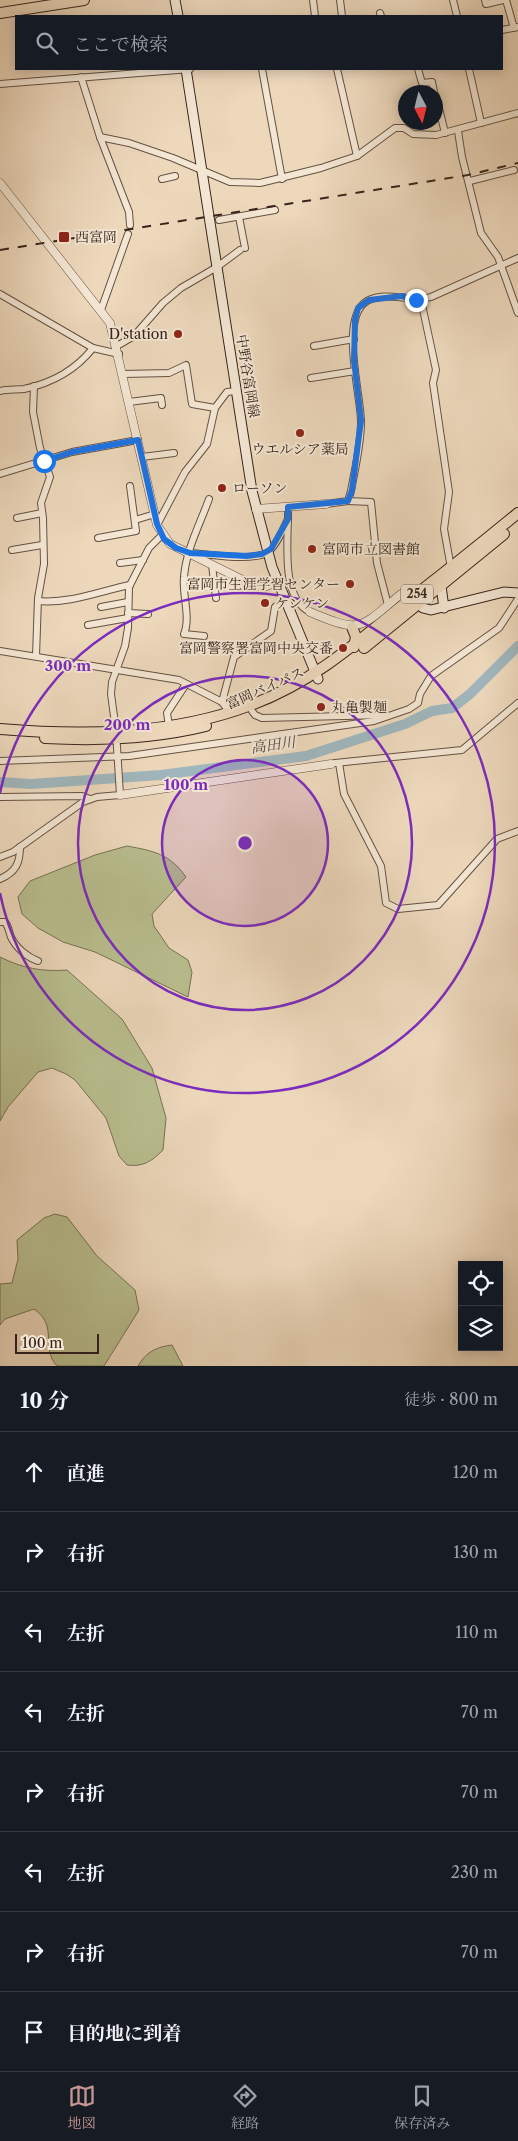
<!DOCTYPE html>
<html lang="ja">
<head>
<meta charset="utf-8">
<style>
	:root { --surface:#171b24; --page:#242831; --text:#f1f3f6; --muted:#9ea1a6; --line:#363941; --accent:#c59692 }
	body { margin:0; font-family:"Libre Caslon Text","Noto Serif JP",serif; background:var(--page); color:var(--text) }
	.controls { position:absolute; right:15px; bottom:15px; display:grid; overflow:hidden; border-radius:0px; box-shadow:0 2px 12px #0003 }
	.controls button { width:45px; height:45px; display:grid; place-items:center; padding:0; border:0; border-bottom:1px solid var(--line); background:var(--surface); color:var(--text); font:25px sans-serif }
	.compass { position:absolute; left:398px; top:85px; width:45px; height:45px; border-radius:50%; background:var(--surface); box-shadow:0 2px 12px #0003; rotate:173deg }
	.scale { position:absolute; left:15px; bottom:12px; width:84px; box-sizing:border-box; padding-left:5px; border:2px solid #38241b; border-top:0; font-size:14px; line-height:18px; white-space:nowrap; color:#38241b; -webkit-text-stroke:4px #f3e6d3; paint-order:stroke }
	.stop { position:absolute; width:15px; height:15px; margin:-11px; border:4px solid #1a73e8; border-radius:50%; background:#fff }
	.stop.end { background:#1a73e8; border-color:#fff; box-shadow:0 1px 5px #0008 }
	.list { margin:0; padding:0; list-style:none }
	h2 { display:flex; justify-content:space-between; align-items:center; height:65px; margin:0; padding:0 20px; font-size:21px }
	h2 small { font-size:16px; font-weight:400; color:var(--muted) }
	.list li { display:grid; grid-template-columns:32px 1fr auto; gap:15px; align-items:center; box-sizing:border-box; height:80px; padding:0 20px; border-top:1px solid var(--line) }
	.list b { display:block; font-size:19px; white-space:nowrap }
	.list em { font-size:16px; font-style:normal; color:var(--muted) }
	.icon { flex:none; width:28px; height:28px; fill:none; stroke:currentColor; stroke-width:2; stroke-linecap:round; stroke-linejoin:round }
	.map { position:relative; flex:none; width:518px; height:1366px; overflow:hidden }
	.search { position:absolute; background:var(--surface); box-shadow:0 2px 12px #0003; left:15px; right:15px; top:15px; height:55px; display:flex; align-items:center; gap:12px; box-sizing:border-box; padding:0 18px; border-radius:0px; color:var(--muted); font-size:19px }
	.sheet { height:705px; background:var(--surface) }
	nav { display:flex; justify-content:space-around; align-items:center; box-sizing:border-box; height:70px; border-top:1px solid var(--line); background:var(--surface); font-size:14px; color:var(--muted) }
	nav a { display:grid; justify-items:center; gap:2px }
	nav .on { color:var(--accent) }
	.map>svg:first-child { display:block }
	.green { fill:#b9be8f; stroke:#787155 }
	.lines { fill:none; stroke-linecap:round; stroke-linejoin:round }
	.river { stroke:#a0b6bd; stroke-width:10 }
	.minor-casing { stroke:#655143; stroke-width:8 }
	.tertiary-casing { stroke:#655143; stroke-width:9 }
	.secondary-casing { stroke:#38241b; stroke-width:11 }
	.trunk-casing { stroke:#38241b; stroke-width:12 }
	.minor { stroke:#f3e6d3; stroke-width:6 }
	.tertiary { stroke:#f3e6d3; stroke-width:8 }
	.secondary { stroke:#f3e6d3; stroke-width:9 }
	.trunk { stroke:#edd8bc; stroke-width:10 }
	.rail { stroke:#38241b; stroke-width:2; stroke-dasharray:9 9; stroke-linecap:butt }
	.route { stroke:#1a73e8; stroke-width:6 }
	.ring { fill:none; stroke:#7b2cbf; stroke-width:2.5 }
	.poi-dot { fill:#8f2418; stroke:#f3e6d3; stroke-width:2 }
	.labels { text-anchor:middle; stroke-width:4; stroke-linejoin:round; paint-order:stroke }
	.shield { fill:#f3e6d3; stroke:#705e52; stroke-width:1 }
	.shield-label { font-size:12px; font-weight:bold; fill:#38241b }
	.poi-label { font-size:14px; fill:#38241b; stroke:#f3e6d3; text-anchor:start }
	.street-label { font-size:14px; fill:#38241b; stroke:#f3e6d3 }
	.water-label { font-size:15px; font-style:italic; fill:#524844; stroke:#f3e6d3 }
	.centre { fill:#7b2cbf; stroke:#f3e6d3; stroke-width:2.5 }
	.ring-label { font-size:15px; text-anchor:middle; font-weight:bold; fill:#7b2cbf; stroke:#f3e6d3; stroke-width:4; stroke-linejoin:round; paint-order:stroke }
</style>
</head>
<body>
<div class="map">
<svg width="518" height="1366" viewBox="0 0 518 1366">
	<rect width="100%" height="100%" fill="#edd8bc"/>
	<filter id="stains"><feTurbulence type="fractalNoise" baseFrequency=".004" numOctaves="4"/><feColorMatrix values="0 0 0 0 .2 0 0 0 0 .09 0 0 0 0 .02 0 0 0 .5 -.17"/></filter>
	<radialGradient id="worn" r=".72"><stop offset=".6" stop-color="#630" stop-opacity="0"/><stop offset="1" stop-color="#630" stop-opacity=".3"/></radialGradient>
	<g class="green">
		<path d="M127 846C154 851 170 854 186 877L152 914 154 926 169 948 188 960 192 972 188 997 95 952 63 942 38 928 22 914 18 897 30 881 95 855Z"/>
		<path d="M0 957C22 968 42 972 67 970L122 1019 152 1068 166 1118 163 1150C151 1162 143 1167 127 1165L119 1156 106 1118 75 1080 66 1074 52 1068 38 1072 8 1107 0 1121Z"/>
		<path d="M55 1214 67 1217 97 1256 135 1290 139 1310 104 1366H57C40 1348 59 1326 34 1309L5 1319 0 1325V1284L12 1283 18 1259 17 1240 44 1218Z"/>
		<path d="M172 1345 183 1366H138C146 1352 156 1347 172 1345Z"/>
	</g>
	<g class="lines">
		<path class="river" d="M0 782 31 784 161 775 306 756 405 724 432 711 452 708 470 694 518 646"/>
		<g class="minor-casing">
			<g id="minor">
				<path d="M313 0 315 16"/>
				<path d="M340 0 342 16"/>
				<path d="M453 0 457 16"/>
				<path d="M485 0 486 4 503 0"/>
				<path d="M506 0 514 28"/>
				<path d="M380 13 381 16"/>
				<path d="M502 30 518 27"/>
				<path d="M262 69 282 179"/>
				<path d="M337 69 357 156"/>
				<path d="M418 69 422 83 432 82 434 92"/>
				<path d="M469 69 481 123"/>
				<path d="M81 77 100 137 129 212 130 225"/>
				<path d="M0 84 190 69"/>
				<path d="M436 96 445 133"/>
				<path d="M458 131 462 157 481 233 498 257 518 313"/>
				<path d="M100 137 129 143 173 158 230 182 260 183 321 168 357 156 395 128H404L413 134 436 135 518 113"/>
				<path d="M162 179 175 176"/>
				<path d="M470 181 514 170"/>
				<path d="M239 217 245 248"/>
				<path d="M219 220 275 210"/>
				<path d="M0 294 93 348 119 354"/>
				<path d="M421 300 436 370 433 383 449 492 444 529 451 568"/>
				<path d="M101 310 128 234"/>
				<path d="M117 346 134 336 163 303 181 288 217 267 240 250"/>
				<path d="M314 346 354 339"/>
				<path d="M123 374 169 373 186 365 192 404 215 408"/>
				<path d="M311 378 355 371"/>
				<path d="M34 386 33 412 40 448 50 477 41 503 43 518 44 564 38 598 36 656"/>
				<path d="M0 391C8 389 16 390 24 389 52 383 75 371 93 348"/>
				<path d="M129 402 161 398 162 405"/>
				<path d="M142 457 174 453"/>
				<path d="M0 474 72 452 138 440"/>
				<path d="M348 501 371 502 377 563 388 605"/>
				<path d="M326 504 348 501 351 491C355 468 361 445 361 422 361 394 339 318 367 301 386 290 411 303 431 297L518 258"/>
				<path d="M288 507C289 537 279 597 310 612"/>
				<path d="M17 518 42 513"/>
				<path d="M135 520 155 514"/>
				<path d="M157 525 185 472 207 444 215 408 227 392 237 391"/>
				<path d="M98 538 136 531 130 486"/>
				<path d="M12 550 42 545"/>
				<path d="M191 553C209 554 254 562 268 552 277 545 283 529 288 519"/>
				<path d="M120 563 143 560"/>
				<path d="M212 565 216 598"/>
				<path d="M38 601C69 604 100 591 130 585"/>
				<path d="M101 607 128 602"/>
				<path d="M128 613 148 614"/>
				<path d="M88 625 128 618"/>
				<path d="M204 636 184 634C191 617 182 595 184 577 186 550 200 524 209 499"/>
				<path d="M0 651 179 680 222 702 230 713"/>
				<path d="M222 702 234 657 271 631 275 607 285 601"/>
				<path d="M252 711 255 715 262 718 386 715"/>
				<path d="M169 726 167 713 186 684"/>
				<path d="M0 761 129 756 374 721 409 709 418 703 420 694 431 676 499 628 518 599"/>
				<path d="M335 763 462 750 518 703"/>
				<path d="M339 763 344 794 381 866 386 903 398 909 438 905 497 839 518 831"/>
				<path d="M0 797 82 796 90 799"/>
				<path d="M0 857 13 852 83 802 97 797 120 795 116 731 111 694 112 682 125 646 128 628 129 587 149 548 162 535"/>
				<path d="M0 879C16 872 20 863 20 847"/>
				<path d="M0 922H5C9 927 9 932 11 937 16 948 27 957 38 961"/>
			</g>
		</g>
		<g class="tertiary-casing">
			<g id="tertiary">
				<path d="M0 183 110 323 157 525 170 544 253 585 267 586 277 581"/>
				<path d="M256 509 326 504"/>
				<path d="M310 612C362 634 359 629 401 594H408L414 597"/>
				<path d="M120 795 331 764"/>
			</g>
		</g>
		<g class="secondary-casing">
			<g id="secondary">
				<path d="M175 0 178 16"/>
				<path d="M186 69 252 491 272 567 318 679"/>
				<path d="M441 586 444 608"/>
				<path d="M415 599 423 608 431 610 504 592 518 593"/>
			</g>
		</g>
		<g class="trunk-casing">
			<g id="trunk">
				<path d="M0 13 84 0"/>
				<path d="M352 627 356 637 354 647"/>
				<path d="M364 648 504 534"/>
				<path d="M0 729C84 736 172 735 251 705 316 681 362 638 414 596 449 569 484 541 518 513"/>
				<path d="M45 738C100 741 153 739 206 726"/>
			</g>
		</g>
		<use href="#minor" class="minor"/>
		<use href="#tertiary" class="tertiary"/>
		<use href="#secondary" class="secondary"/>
		<use href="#trunk" class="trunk"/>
		<path class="rail" d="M0 250 468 175 518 163"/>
	</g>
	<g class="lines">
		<path class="route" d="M44 461 72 452 138 440 157 524 164 539 176 548 190 553 247 556 262 554 271 549 288 519V507L348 501 352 490 361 420 354 360 355 320 358 308 369 300 402 296 416 300"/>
	</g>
	<circle cx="245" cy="843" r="83" fill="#7b2cbf" fill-opacity=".12"/>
	<g class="ring">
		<circle cx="245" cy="843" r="83"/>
		<circle cx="245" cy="843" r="167"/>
		<path d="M0 793A250 250 0 1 1 0 893"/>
	</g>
	<g class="poi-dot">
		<rect x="58" y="231" width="12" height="12" rx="2.5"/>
		<circle cx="178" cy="334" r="5"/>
		<circle cx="300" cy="433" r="5"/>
		<circle cx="222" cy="488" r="5"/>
		<circle cx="312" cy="549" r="5"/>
		<circle cx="350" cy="584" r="5"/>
		<circle cx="265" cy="603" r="5"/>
		<circle cx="343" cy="648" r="5"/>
		<circle cx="321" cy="707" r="5"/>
	</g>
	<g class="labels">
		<rect class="shield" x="401" y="584.5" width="32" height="19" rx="4"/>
		<g class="shield-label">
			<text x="417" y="598">254</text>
		</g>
		<g class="poi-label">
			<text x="75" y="242">西富岡</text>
			<text x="168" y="339" text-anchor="end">D'station</text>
			<text x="300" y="454" text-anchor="middle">ウエルシア薬局</text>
			<text x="232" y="493">ローソン</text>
			<text x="322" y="554">富岡市立図書館</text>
			<text x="340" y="589" text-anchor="end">富岡市生涯学習センター</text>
			<text x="275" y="608">ケンケン</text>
			<text x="333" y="653" text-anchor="end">富岡警察署富岡中央交番</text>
			<text x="331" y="712">丸亀製麺</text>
		</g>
		<g class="street-label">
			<text transform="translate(248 376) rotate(81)" y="5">中野谷富岡線</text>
			<text transform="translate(265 688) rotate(-24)" y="5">富岡バイパス</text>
		</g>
		<g class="water-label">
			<text transform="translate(273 745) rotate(-8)" y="5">高田川</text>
		</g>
	</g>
	<circle cx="245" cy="843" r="8" class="centre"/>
	<g class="ring-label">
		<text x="68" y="671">300 m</text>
		<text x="127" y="730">200 m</text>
		<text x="186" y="790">100 m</text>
	</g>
	<rect width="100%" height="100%" filter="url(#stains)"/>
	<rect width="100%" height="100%" fill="url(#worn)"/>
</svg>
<div class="controls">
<button><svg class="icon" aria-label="locate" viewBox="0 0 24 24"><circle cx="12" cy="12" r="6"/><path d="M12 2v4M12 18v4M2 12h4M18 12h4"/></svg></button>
<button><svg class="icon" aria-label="layers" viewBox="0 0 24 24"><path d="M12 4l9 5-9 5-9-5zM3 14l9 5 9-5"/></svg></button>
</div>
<svg class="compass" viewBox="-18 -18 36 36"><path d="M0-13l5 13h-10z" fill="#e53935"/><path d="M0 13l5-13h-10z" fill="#9ea1a6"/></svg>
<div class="scale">100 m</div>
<div class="stop" style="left:44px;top:461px"></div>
<div class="stop end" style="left:416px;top:300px"></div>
<div class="search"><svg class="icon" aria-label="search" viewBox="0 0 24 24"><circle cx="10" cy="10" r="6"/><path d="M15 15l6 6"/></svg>ここで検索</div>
</div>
<section class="sheet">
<h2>10 分<small>徒歩 · 800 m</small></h2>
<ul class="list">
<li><svg class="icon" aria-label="ahead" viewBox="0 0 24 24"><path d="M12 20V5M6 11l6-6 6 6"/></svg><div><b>直進</b></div><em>120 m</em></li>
<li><svg class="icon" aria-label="right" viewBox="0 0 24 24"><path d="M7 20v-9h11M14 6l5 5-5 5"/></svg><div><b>右折</b></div><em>130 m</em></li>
<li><svg class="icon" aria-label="left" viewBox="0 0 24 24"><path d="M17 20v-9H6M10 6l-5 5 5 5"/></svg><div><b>左折</b></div><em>110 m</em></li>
<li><svg class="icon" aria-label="left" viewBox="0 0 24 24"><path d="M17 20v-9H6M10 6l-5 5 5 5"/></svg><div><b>左折</b></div><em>70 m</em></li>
<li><svg class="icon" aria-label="right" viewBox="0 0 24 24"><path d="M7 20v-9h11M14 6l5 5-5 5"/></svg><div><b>右折</b></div><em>70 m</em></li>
<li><svg class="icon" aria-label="left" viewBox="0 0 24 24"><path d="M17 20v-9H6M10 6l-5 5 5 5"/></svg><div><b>左折</b></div><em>230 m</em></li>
<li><svg class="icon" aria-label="right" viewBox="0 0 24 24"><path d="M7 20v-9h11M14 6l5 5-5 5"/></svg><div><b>右折</b></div><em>70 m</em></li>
<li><svg class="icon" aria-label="arrive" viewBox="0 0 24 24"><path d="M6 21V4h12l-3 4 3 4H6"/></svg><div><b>目的地に到着</b></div></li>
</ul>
</section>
<nav>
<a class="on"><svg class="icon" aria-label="map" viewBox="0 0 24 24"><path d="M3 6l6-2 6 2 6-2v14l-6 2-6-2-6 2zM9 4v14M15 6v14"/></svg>地図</a>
<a><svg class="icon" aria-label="directions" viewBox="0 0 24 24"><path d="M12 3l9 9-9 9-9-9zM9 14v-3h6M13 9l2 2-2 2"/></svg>経路</a>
<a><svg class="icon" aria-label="saved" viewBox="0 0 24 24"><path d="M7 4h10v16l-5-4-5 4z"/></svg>保存済み</a>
</nav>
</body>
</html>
